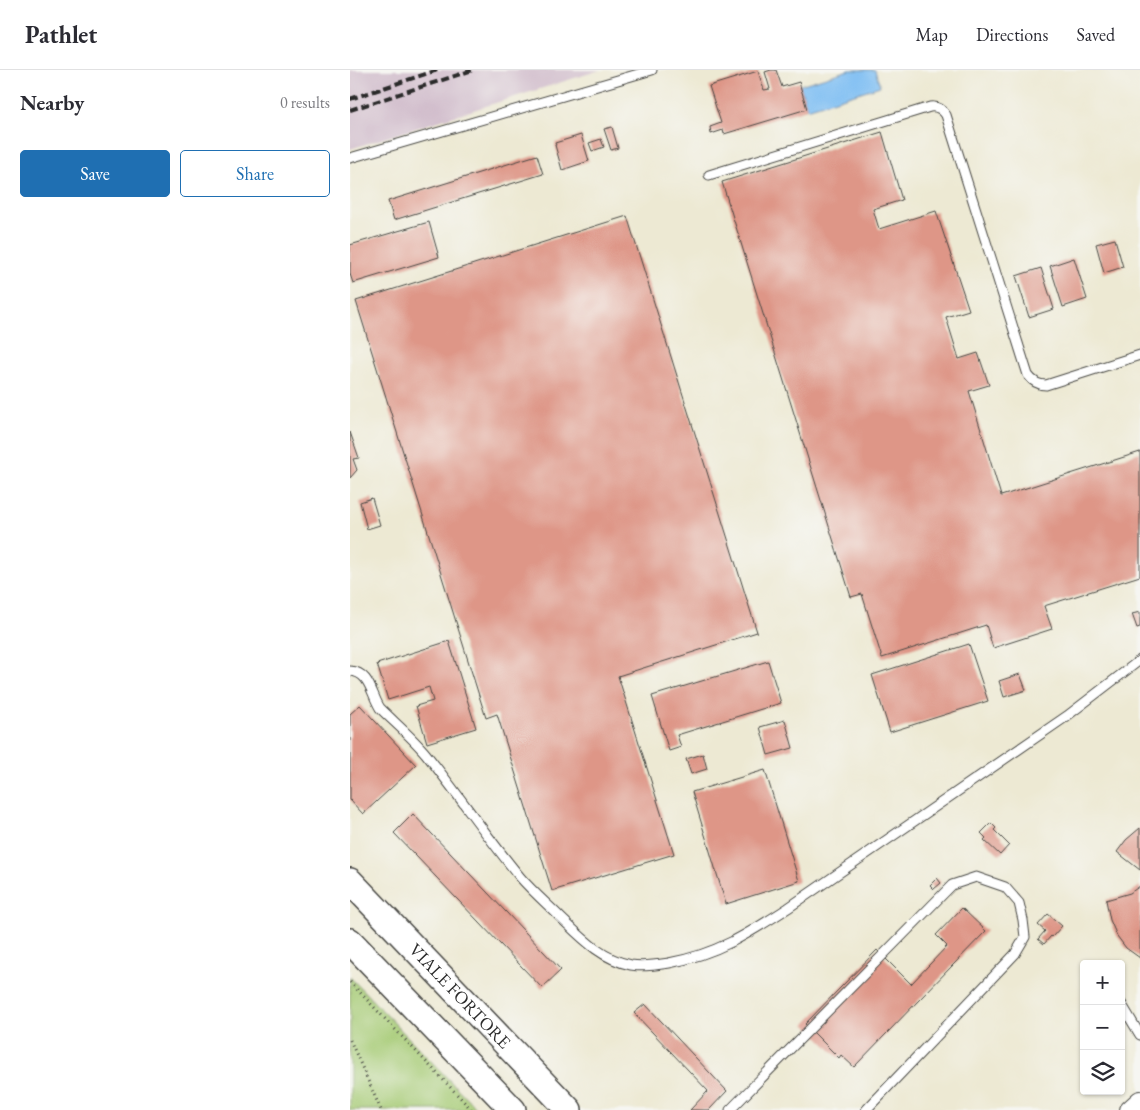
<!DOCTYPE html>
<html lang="en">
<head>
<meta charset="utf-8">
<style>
	:root { --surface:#fff; --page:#f2f2f3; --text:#2b2b33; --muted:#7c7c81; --line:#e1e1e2; --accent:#1f6fb2 }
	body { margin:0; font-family:"EB Garamond",serif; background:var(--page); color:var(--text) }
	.controls { position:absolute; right:15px; bottom:15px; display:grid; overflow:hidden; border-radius:5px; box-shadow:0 1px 4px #0004 }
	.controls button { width:45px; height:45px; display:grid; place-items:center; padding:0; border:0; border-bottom:1px solid var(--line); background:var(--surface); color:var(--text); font:25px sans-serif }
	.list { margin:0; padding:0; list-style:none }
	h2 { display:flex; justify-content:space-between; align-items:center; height:65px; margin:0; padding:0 20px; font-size:21px }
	h2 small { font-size:16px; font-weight:400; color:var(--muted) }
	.actions { display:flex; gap:10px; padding:15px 20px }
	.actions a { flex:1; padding:11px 0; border:1px solid var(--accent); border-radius:5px; text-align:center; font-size:18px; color:var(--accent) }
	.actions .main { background:var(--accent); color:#fff }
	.icon { flex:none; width:28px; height:28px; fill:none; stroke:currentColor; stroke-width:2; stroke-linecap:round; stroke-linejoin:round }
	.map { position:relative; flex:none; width:790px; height:1040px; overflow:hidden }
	header { display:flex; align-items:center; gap:30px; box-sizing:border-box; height:70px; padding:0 25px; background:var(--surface); border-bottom:1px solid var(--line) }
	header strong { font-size:24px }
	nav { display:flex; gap:28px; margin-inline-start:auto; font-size:18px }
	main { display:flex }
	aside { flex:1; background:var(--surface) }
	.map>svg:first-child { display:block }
	.industrial { fill:#d1bdcc }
	.green { fill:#a6cb75; stroke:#687b50 }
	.water { fill:#7ebef3; stroke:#54748f }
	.building { fill:#de9687 }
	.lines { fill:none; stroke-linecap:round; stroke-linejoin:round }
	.lane-casing { stroke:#484844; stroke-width:11 }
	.street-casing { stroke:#484844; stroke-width:20 }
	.secondary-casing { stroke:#484844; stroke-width:28 }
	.path { stroke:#484844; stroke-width:3; stroke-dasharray:1 4; stroke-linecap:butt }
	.lane { stroke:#fff; stroke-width:9 }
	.street { stroke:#fff; stroke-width:18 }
	.secondary { stroke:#fff; stroke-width:25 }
	.rail { stroke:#2b2b2b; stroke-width:4; stroke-dasharray:8 4; stroke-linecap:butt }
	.labels { text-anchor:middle; stroke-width:4; stroke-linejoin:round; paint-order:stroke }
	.street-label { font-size:18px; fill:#2b2b2b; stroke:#f6f6f2 }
</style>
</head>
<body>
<header>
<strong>Pathlet</strong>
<nav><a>Map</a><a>Directions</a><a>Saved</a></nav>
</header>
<main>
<aside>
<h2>Nearby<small>0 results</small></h2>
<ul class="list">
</ul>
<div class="actions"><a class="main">Save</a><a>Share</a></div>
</aside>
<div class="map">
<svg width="790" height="1040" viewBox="0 0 790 1040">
	<rect width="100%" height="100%" fill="#f6f6f2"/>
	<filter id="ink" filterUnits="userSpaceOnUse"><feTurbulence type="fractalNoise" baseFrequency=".02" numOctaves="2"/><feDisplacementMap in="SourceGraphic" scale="10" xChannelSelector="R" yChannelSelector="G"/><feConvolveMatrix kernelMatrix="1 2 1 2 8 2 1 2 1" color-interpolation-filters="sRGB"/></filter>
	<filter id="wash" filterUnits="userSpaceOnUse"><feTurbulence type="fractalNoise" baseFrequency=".0096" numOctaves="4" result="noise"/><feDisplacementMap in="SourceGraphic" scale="20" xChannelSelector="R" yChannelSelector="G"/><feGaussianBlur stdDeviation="1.12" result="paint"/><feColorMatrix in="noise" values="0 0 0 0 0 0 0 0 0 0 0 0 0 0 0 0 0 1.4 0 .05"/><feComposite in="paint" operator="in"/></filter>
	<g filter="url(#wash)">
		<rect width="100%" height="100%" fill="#ede9d3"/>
		<path class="industrial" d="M0 0H250L0 79Z"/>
		<path class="green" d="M0 907 128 1040H0Z"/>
		<path class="water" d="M499 0H525L530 16 457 39 450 15Z"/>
		<g id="blocks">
			<g class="building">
				<path d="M421 0H426L432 17 449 12 457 39 374 64 373 60 361 64 360 57 371 53 359 16 408 1 414 20 420 19 415 2Z"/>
				<path d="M262 57 268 78 261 80 254 59Z"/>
				<path d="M532 62 552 130 523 139 529 159 586 141 619 240 596 247 609 289 628 283 639 315 619 321 651 426 790 382V506L694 536 702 559 643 578 636 555 532 588 512 524 501 527 372 112Z"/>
				<path d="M231 65 239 91 212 100 205 75H206L205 73Z"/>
				<path d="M251 69 254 77 242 81 239 73Z"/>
				<path d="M187 85 193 104 44 150 38 131Z"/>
				<path d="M277 146 407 562 268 606 324 784 202 821 147 644 136 648 6 231Z"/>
				<path d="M79 152 89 187 3 213 0 204V175Z"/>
				<path d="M765 169 773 197 754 203 746 174Z"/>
				<path d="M724 188 737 229 713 237 700 196Z"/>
				<path d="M691 198 704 239 679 247 666 206Z"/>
				<path d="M0 362 9 388 3 389 7 400 0 408Z"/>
				<path d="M22 428 30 455 17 459 10 432Z"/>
				<path d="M790 542V557L787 558 782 544Z"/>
				<path d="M99 571 126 658 77 673 66 636 83 631 79 617 38 630 27 594Z"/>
				<path d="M619 574 638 631 540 662 522 605Z"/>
				<path d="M418 591 431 633 327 665 331 677 319 681 302 626Z"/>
				<path d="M670 604 676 620 654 627 649 611Z"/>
				<path d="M10 635 66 695 13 744 0 730V644Z"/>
				<path d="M435 650 443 678 418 685 410 657Z"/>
				<path d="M353 684 357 699 341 704 336 689Z"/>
				<path d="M415 700 449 811 376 834 342 722Z"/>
				<path d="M63 744 211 900 192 918 44 763Z"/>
				<path d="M641 753 646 758 644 760 659 775 650 785 634 770 636 768 631 763Z"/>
				<path d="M790 758V800L767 782 776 770Z"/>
				<path d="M587 808 591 813 584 819 580 815Z"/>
				<path d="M790 816V888L776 878 767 866 760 850 756 830 780 823Z"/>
				<path d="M612 838 636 861 504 997 491 985 489 988 455 954 527 880 561 914 597 876 586 865Z"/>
				<path d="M698 844 712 856 702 867 701 866 694 874 688 869 695 861 688 855Z"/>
				<path d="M295 934 377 1021 359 1040H340L358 1021 284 943Z"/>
			</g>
		</g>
	</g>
	<g filter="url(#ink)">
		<use href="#blocks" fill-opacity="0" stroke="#484844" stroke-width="1"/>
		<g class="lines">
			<g class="lane-casing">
				<g id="lane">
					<path d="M0 88 302 0"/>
					<path d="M359 105 580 37C587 36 592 39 596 45L678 305C683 312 688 315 696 315L790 285"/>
					<path d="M0 601C20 602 21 624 30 638 45 653 62 667 76 684 108 724 137 767 170 807 182 821 197 834 210 847 231 867 251 889 281 895 294 897 306 895 319 893 367 884 398 864 438 838L717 646 790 590"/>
					<path d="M771 933 790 965"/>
					<path d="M380 1040 602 815 626 807 655 817 669 833 673 850 675 867 665 884 516 1040"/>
				</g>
			</g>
			<g class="street-casing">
				<path id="street" d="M779 1040 790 1030"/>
			</g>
			<g class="secondary-casing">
				<g id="secondary">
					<path id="s1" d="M0 811 219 1040"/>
					<path d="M0 871 163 1040"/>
				</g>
			</g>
			<g class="path">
				<path d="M0 912 122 1040"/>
				<path d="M0 970 31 1040"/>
			</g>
			<use href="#lane" class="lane"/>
			<use href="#street" class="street"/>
			<use href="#secondary" class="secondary"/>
			<g class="rail">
				<path d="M0 29 88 0"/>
				<path d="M0 40 123 0"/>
			</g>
		</g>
	</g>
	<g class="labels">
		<g class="street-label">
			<text dy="6" stroke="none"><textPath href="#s1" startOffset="159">VIALE FORTORE</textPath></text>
		</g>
	</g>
</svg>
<div class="controls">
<button>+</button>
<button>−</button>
<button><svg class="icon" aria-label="layers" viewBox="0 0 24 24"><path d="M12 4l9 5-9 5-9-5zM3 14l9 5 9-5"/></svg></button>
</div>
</div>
</main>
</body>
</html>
